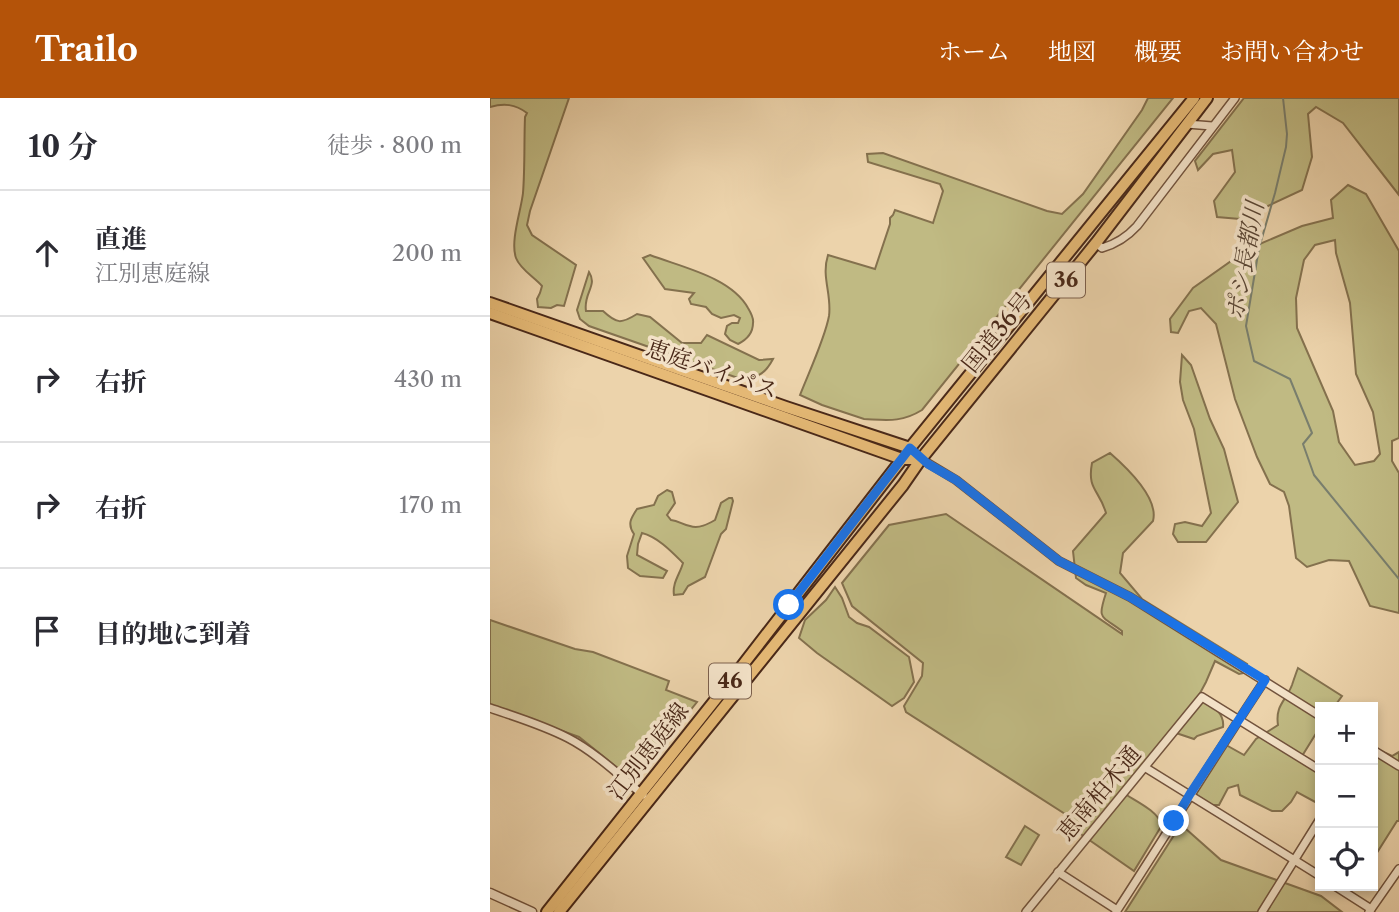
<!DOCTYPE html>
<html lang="ja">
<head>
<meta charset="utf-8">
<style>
	:root { --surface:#fff; --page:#f2f2f3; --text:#2b2b33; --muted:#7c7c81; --line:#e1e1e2; --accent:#b45309 }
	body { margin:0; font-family:"Libre Caslon Text","Noto Serif JP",serif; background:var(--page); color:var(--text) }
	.controls { position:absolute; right:21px; bottom:21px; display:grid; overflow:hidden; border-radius:0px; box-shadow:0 4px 10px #0003 }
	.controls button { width:63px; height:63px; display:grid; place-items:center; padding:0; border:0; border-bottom:2px solid var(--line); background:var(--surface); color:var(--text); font:35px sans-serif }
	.stop { position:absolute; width:21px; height:21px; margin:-16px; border:5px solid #1a73e8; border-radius:50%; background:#fff }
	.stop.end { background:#1a73e8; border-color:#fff; box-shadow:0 2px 7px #0008 }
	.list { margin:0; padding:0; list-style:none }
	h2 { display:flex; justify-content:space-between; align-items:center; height:91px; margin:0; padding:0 28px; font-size:30px }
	h2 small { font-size:23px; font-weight:400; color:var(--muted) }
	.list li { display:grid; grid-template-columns:46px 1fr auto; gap:21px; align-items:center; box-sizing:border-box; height:126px; padding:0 28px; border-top:2px solid var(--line) }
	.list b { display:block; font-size:26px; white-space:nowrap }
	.list p { margin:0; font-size:23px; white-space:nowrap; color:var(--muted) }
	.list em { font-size:23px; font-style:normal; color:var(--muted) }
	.icon { flex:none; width:38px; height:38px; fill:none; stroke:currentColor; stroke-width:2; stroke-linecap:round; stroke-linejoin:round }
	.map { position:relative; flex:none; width:909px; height:814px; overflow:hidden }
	header { display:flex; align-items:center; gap:42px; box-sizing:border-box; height:98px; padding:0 35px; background:var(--accent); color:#fff }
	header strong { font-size:33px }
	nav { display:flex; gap:38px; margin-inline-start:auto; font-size:24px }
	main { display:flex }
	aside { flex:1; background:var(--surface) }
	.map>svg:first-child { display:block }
	.green { fill:#c0ba83; stroke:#84714e; stroke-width:2; fill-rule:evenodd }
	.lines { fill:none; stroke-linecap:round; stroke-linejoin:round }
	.stream { stroke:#797e6d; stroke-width:2 }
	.minor-casing { stroke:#72533d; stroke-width:10 }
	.tertiary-casing { stroke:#72533d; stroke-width:11 }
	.primary-casing { stroke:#492818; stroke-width:14 }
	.trunk-casing { stroke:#492818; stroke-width:14 }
	.minor { stroke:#f3e2c8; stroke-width:7 }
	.tertiary { stroke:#f3e2c8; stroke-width:8 }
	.primary { stroke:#e6ba76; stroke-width:10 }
	.trunk { stroke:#e6ba76; stroke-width:10 }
	.route { stroke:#1a73e8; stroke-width:9 }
	.labels { text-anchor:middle; stroke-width:7; stroke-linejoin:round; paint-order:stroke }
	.shield { fill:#f3e2c8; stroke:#7c604d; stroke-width:2 }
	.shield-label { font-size:21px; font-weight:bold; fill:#492818 }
	.street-label { font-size:23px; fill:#492818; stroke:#f3e2c8 }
	.water-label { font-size:24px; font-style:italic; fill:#594534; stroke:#f3e2c8 }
</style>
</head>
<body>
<header>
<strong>Trailo</strong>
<nav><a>ホーム</a><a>地図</a><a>概要</a><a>お問い合わせ</a></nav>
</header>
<main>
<aside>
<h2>10 分<small>徒歩 · 800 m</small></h2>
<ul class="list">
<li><svg class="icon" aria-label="ahead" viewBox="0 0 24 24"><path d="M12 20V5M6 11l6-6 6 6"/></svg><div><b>直進</b><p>江別恵庭線</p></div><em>200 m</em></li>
<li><svg class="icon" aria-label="right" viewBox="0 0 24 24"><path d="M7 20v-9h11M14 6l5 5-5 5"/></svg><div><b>右折</b></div><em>430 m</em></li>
<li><svg class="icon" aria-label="right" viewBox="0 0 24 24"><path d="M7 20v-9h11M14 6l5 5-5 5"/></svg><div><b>右折</b></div><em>170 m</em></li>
<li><svg class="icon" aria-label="arrive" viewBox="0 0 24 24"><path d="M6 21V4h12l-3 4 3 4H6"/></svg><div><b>目的地に到着</b></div></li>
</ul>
</aside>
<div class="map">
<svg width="909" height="814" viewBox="0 0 909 814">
	<rect width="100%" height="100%" fill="#ecd3ab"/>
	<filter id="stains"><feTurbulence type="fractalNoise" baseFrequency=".00286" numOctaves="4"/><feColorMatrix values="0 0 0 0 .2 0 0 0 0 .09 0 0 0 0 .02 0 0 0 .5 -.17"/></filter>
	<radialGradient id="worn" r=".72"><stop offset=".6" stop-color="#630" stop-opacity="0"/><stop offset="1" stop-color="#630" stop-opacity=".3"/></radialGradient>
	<g class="green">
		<path d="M0 0H79L40 113 37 127 42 137 86 167 74 208 67 207 61 210 48 209 47 201 50 195 52 188C44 179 30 171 26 160 20 143 31 113 33 95 35 70 34 44 35 19L37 15C25 6 14 5 0 9Z"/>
		<path d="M658 0H683L432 312C411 325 396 322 374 321L332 307 310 297C319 274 335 240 339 218 342 196 331 179 338 157L385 171 400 126V120L403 117 405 112 443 125 453 93 450 86 378 64 377 56 393 55 557 113 572 116 593 96 652 12Z"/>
		<path d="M754 0H909V97L853 25 826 9 818 16 822 59 812 92 750 121 727 119 724 103 745 74 742 52 723 56 708 72 705 63Z"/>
		<path d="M858 87 876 96 909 153V340L902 343V363L909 375V515L880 508 859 463 839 462 817 469 806 460 799 408 794 394 780 386 767 359 745 301 726 226 711 210 699 213 688 235 681 234 680 221 703 190 758 151 812 128 843 120 841 102ZM845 142 846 155 860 205 866 276 883 314 890 356 884 363 865 367 849 344 843 313 807 230 806 200 814 162 825 147Z"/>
		<path d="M160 157C191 169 241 179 258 210 261 215 264 220 263 225 263 235 256 242 248 246L240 242 235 236 237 228 242 225H248L250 220 244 217 231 220 222 216 216 209 201 206 199 201 204 195 175 191 153 160Z"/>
		<path d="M99 174C108 188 93 195 96 213H113C127 226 131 226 147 216L160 219 192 245H211L217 237 269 262 283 261C273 280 266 279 245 279L99 228 90 221 87 212Z"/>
		<path d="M692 257 701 267 720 321 734 351 748 404 716 444H688L683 436 685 426 695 424 712 428 721 415 704 331 693 302 690 284Z"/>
		<path d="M620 355C636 369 669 400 663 423L633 455 630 475 652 501 757 566 754 575 749 576 725 563 716 584 709 597C720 606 735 614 733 629L707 638 704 641 680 633 632 694C645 703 667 712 672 727L644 773 582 730 586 723 416 614 414 608 432 578 433 565 362 508 352 485 399 427 456 416 632 536V533C611 517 607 522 616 495L596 487 586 480 583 453 616 415C609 391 597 392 602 365Z"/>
		<path d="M177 392 182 394 185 405 177 417 181 422C189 423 193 427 200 428 209 431 218 426 225 422L231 405 239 400H242L243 403 236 431 231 436 215 479 198 488 193 496 184 497C182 485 190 476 193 465 182 454 168 439 152 435L148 446 147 457 177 473 173 480 150 478 138 470 137 458 144 436C137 426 141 420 147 411L164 407 168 398Z"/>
		<path d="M345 489 352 500 359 519 367 525 379 529 419 559 424 584 414 600 402 608 327 555 309 540 315 522 336 502Z"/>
		<path d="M0 522 85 551 103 554 179 583 176 592 207 604 144 683 89 639 0 607Z"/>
		<path d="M808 570 852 598 844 609H830V629L809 663 830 676V710L829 706 807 694 801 704 792 713H782L750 697 748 687 738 690 729 707H722L705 696 736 647 754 657 766 641 788 627C785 607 796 603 802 587 804 581 806 575 808 570Z"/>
		<path d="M887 651 902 658 909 654V723H907L883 761V652Z"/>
		<path d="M535 728 549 737 531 767 516 759Z"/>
		<path d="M688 731H696L731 762 831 798 852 814H635Z"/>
	</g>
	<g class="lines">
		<path class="stream" d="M793 0 797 36 796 49 785 95 769 150 756 228 764 263 800 281 822 335 813 346 824 377 909 481"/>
		<g class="minor-casing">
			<g id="minor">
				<path d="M697 26 722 28"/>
				<path d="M606 145 612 150C626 146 637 139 647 128L745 0"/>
				<path d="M420 350 431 361 466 382 569 463 640 499 830 618"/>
				<path d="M0 610C26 619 53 627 78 640 105 654 129 677 153 697"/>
				<path d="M883 652 909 668"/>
				<path d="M656 670 830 778"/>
				<path d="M568 774 627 812"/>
				<path d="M845 788 881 811"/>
				<path d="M536 814 712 599 830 672"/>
				<path d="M626 814C676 737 724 659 775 582"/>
				<path d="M772 814 830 721"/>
				<path d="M879 814 909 771"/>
			</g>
		</g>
		<g class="tertiary-casing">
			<path id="tertiary" d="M0 795 42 814"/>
		</g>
		<g class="primary-casing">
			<g id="primary">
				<path d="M57 814 245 577 416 356"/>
				<path d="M69 814 413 387 431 361"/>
			</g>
		</g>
		<g class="trunk-casing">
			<g id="trunk">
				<path d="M0 205 296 309 420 350 704 0"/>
				<path d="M0 215 412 361H431L606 145 717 0"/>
			</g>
		</g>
		<use href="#minor" class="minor"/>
		<use href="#tertiary" class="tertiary"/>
		<use href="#primary" class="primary"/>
		<use href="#trunk" class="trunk"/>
	</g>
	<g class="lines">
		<path class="route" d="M299 507 420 350 438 366 466 382 569 463 640 499 775 582 700 696 684 723"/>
	</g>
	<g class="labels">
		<g class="shield">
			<rect x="557" y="164.5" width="38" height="35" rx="5"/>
			<rect x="219" y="565.5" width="42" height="35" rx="5"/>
		</g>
		<g class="shield-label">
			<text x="576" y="189">36</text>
			<text x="240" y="590">46</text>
		</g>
		<g class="street-label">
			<text transform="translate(507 234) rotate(-51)" y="8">国道36号</text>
			<text transform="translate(222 271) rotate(19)" y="8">恵庭バイパス</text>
			<text transform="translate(158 653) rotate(-52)" y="8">江別恵庭線</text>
			<text transform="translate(609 695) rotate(-50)" y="8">恵南柏木通</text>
		</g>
		<g class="water-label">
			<text transform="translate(755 163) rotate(-80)" y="8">ポシ長都川</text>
		</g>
	</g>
	<rect width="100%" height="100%" filter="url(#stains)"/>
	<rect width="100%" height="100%" fill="url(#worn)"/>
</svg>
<div class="controls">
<button>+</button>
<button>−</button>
<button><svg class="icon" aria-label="locate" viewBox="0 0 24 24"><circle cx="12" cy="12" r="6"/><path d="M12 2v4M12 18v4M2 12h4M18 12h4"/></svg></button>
</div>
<div class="stop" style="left:299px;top:507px"></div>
<div class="stop end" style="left:684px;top:723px"></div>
</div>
</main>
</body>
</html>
